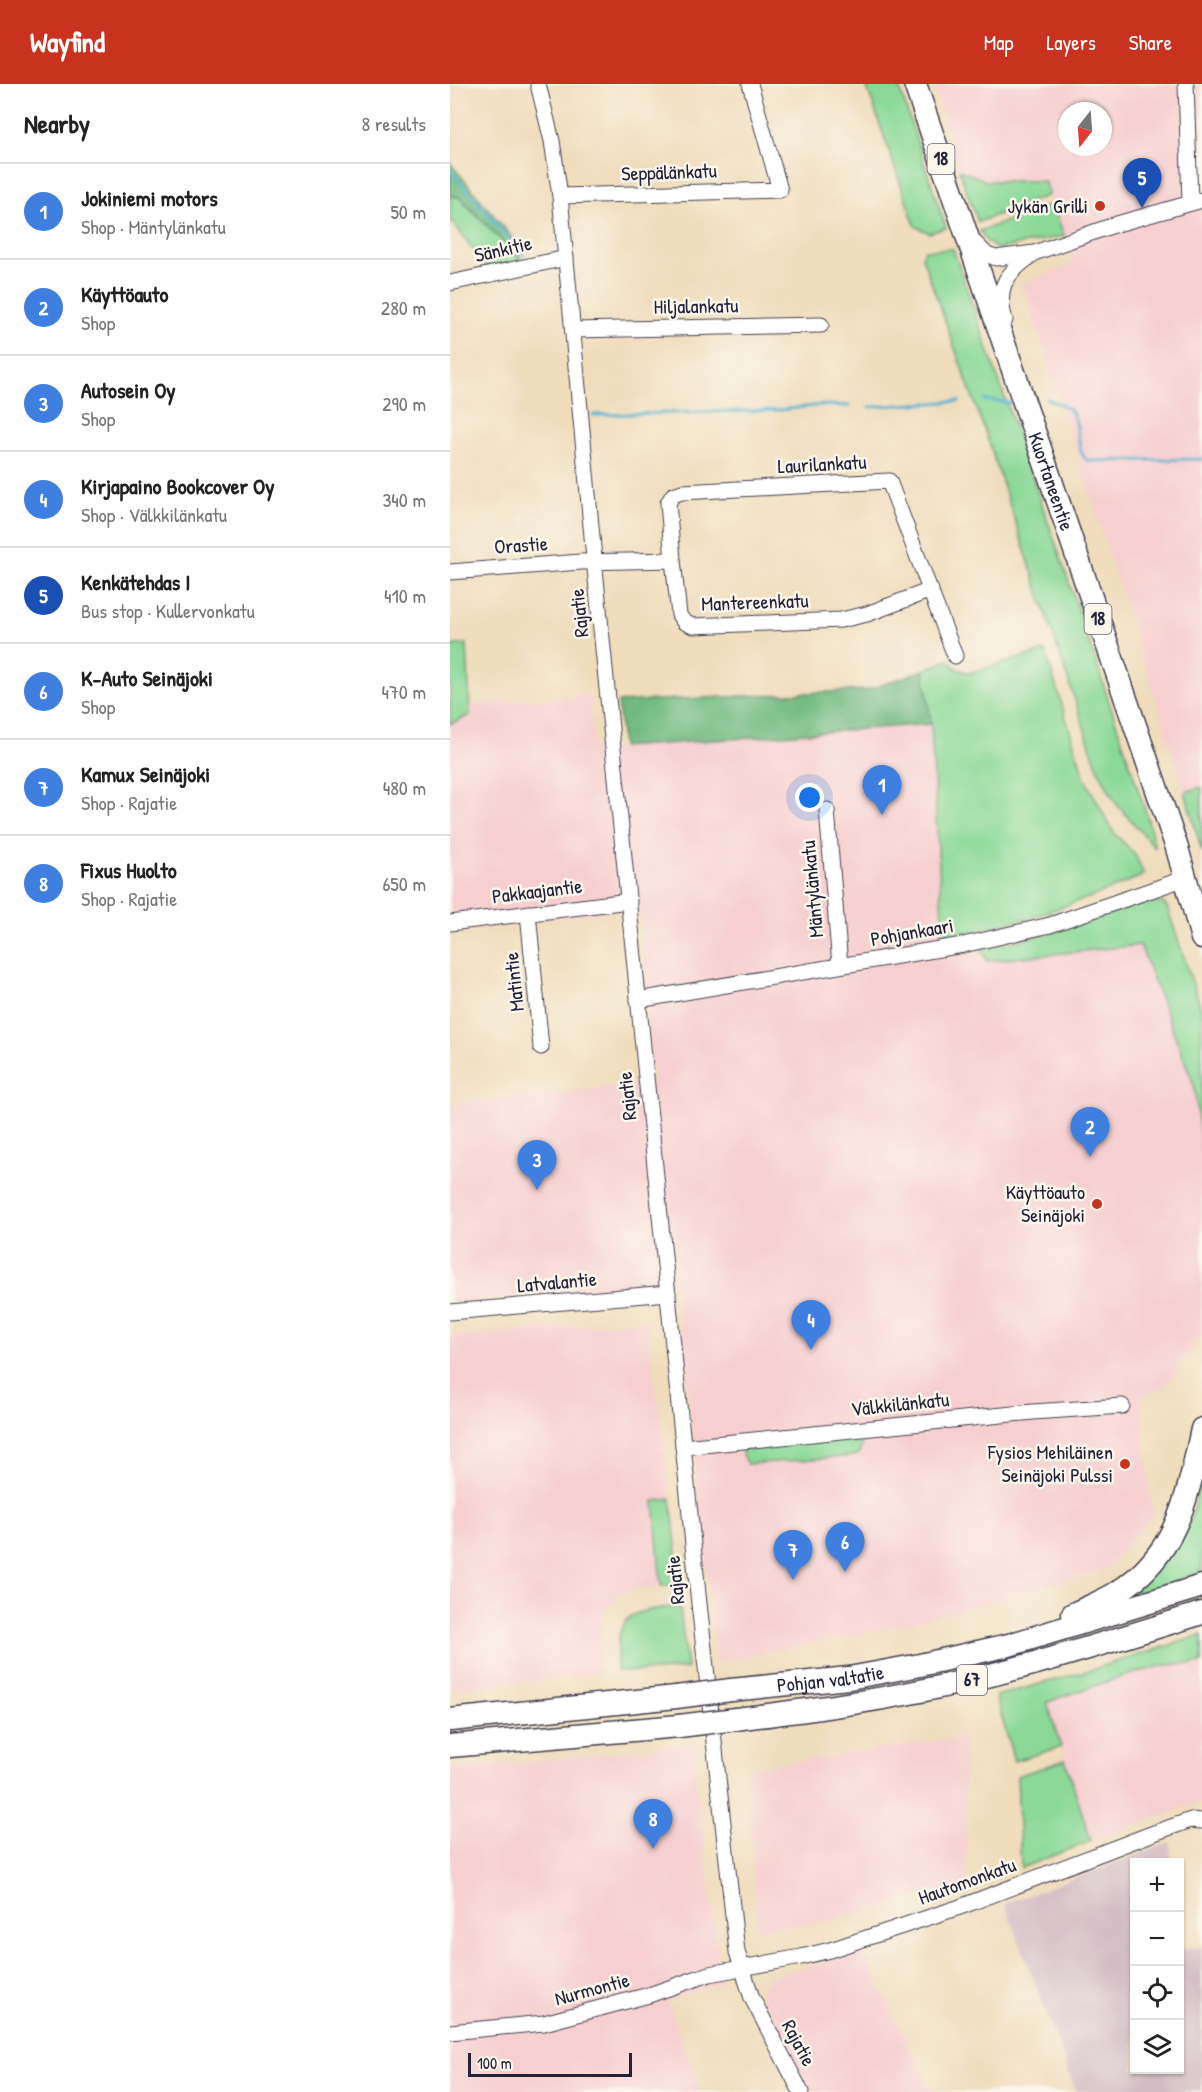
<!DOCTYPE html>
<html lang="en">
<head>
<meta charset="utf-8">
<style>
	:root { --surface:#fff; --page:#f2f2f2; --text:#222; --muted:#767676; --line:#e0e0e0; --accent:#c8321e }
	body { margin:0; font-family:"Patrick Hand",sans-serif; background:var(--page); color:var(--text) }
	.controls { position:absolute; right:18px; bottom:18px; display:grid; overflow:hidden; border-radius:0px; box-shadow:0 2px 4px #0004 }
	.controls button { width:54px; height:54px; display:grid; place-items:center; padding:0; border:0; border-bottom:2px solid var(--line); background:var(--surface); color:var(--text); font:30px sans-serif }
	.compass { position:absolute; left:608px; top:18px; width:54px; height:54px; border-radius:50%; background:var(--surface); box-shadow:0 2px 4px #0004; rotate:197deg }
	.scale { position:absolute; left:18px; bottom:15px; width:164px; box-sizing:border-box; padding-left:6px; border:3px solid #22223b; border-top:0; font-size:16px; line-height:21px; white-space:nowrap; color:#22223b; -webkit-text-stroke:4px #fbf7ec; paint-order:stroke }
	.you { position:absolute; left:360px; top:714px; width:21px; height:21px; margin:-15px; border:4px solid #fff; border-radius:50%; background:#1a73e8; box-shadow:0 0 0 9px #1a73e833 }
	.badge { display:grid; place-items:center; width:39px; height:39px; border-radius:50%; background:var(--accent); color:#fff; font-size:20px; font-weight:700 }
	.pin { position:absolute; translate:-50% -50px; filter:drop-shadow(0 2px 3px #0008) }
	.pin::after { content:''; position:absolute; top:32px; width:21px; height:18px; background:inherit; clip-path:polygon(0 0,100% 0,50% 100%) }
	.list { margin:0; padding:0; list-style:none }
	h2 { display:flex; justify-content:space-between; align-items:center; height:78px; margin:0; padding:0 24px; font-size:26px }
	h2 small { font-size:20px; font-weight:400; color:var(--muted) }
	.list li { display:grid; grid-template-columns:39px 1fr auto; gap:18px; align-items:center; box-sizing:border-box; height:96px; padding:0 24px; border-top:2px solid var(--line) }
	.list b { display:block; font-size:22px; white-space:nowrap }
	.list p { margin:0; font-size:20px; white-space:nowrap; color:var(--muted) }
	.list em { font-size:20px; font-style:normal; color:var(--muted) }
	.icon { flex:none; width:33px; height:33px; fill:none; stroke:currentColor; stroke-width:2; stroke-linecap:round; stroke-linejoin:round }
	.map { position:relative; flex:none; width:752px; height:2008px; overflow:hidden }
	header { display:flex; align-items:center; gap:36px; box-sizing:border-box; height:84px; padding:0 30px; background:var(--accent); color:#fff }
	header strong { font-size:28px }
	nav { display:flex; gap:33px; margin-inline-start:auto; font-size:21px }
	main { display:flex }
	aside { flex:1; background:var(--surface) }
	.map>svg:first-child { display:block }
	.built { fill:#f7cfd0; fill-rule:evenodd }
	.industrial { fill:#d2bdc5 }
	.green { fill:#8bd997; stroke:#567e69; stroke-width:1.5 }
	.forest { fill:#70b980; stroke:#496e5e; stroke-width:1.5 }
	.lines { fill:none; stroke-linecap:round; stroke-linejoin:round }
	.stream { stroke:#50adce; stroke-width:3 }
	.minor-casing { stroke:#413e4e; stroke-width:17 }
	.highway-casing { stroke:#413e4e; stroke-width:25 }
	.minor { stroke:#fff; stroke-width:15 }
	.highway { stroke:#fff; stroke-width:22 }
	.highway-bridge-casing { stroke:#413e4e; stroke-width:25; stroke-linecap:butt }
	.highway-bridge { stroke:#fff; stroke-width:22 }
	.poi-dot { fill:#c8321e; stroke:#fbf7ec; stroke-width:2 }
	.labels { text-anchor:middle; stroke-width:5; stroke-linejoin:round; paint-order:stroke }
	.shield { fill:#fbf7ec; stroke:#636270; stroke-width:1.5 }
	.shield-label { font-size:18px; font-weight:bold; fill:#22223b }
	.street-label { font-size:20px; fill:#22223b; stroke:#fbf7ec }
	.poi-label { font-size:20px; fill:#22223b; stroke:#fbf7ec; text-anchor:end }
</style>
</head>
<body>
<header>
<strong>Wayfind</strong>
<nav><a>Map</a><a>Layers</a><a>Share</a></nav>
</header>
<main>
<aside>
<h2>Nearby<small>8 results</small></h2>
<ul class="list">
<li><span class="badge" style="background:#3f7fe0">1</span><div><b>Jokiniemi motors</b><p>Shop · Mäntylänkatu</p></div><em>50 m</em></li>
<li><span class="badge" style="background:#3f7fe0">2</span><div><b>Käyttöauto</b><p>Shop</p></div><em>280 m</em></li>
<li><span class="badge" style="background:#3f7fe0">3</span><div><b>Autosein Oy</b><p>Shop</p></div><em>290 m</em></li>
<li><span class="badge" style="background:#3f7fe0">4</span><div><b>Kirjapaino Bookcover Oy</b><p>Shop · Välkkilänkatu</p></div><em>340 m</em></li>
<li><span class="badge" style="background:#1a4fb4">5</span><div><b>Kenkätehdas I</b><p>Bus stop · Kullervonkatu</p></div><em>410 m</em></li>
<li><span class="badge" style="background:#3f7fe0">6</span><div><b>K-Auto Seinäjoki</b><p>Shop</p></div><em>470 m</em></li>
<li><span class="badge" style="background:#3f7fe0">7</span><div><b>Kamux Seinäjoki</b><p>Shop · Rajatie</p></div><em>480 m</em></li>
<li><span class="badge" style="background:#3f7fe0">8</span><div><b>Fixus Huolto</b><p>Shop · Rajatie</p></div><em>650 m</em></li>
</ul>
</aside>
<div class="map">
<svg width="752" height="2008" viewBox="0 0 752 2008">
	<rect width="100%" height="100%" fill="#fbf7ec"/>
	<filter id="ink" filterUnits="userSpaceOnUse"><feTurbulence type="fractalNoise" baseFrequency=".0167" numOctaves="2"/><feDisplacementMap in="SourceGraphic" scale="12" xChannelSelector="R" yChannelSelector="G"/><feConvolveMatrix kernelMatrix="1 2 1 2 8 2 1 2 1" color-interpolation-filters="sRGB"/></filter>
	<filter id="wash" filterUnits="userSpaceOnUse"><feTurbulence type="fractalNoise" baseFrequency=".008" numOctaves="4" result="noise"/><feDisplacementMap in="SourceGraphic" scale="24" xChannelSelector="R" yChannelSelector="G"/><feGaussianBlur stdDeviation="1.35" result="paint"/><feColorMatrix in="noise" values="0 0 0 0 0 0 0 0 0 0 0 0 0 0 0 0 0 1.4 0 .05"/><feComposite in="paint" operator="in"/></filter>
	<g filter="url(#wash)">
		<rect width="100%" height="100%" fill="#efddbc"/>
		<g class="built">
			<path d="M483 0H752V703L735 708 572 199 623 180 599 111 594 97H537L509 86ZM617 27H653V63H617Z"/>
			<path d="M139 611 145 666 481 640 494 875 700 839 752 971V1250L712 1305 690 1312 703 1431 655 1486 454 1541 266 1579 226 1201 0 1219V1020L203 999 189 824 0 848V640L20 631 19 621Z"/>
			<path d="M197 1236 221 1415 204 1417 211 1502 187 1504 171 1510 154 1528 151 1541V1561L146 1587 135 1592 0 1605V1253Z"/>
			<path d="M752 1579V1720L746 1719 641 1757 597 1618 671 1593 715 1581Z"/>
			<path d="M514 1653 517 1798 380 1837 306 1846 297 1684Z"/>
			<path d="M242 1661 271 1898 217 1917 250 2008H0V1685Z"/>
			<path d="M411 1867 483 2008H360L312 1918 310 1905 317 1894Z"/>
		</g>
		<path class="industrial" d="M720 1758 722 1778H684V1986H730V1866L752 1863V2008H626L555 1820Z"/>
		<g class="green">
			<path d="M416 0H448L496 144 479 149 465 142Z"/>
			<path d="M509 86 537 97H594L599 111 528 138Z"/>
			<path d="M0 112 9 113 71 176 38 185 0 135Z"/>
			<path d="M603 120 614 152 547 165 536 157 530 147Z"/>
			<path d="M503 165 631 533 697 732 705 764 665 718 648 685 538 356 472 173 475 166Z"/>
			<path d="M17 560 20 631 0 640V562Z"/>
			<path d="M595 567 635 695 664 749 685 770 694 791 644 812 577 835 493 854 481 640 474 586 498 576 507 585 519 589Z"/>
			<path d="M752 703V768L735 708Z"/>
			<path d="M712 818 717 823 752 927V1065L744 1001 690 861 537 877 531 865 601 849 689 821Z"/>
			<path d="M412 1353 410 1369 404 1372 297 1380 292 1370V1365Z"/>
			<path d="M752 1384V1488L684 1511 680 1510C695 1495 712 1480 725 1463 743 1441 748 1411 752 1384Z"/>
			<path d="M221 1415 229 1488 228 1497 223 1501 211 1502 204 1417Z"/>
			<path d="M221 1523 230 1524 237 1584 207 1587H167C168 1568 164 1536 188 1529 198 1525 210 1525 221 1523Z"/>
			<path d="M752 1551V1579L715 1581 671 1593 597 1618 611 1663 564 1677 546 1612 637 1587Z"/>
			<path d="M615 1676 641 1757 571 1784 567 1692Z"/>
		</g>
		<g class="forest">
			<path d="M0 79 65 157 71 176 9 113 0 112Z"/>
			<path d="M474 586 481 640 172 663 168 618 417 606Z"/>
		</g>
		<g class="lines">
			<g class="stream">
				<path d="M0 87 74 171"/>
				<path d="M597 315C604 318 615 321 620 326 632 340 624 366 638 377L752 375"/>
				<path d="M535 316 561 319"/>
				<path d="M419 323 509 317"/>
				<path d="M143 331 330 326 372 321 399 322"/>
			</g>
		</g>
	</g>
	<g filter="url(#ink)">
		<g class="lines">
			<g class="minor-casing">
				<g id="minor">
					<path d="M88 0 102 57 110 112 146 495 248 1510 287 1868 302 1914 351 2008"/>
					<path d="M736 0 740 118"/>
					<path d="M110 112 330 106 300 0"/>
					<path d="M522 156 537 171 546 174 584 169 667 140 752 116"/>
					<path d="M0 199 116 174"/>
					<path d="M555 236C545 203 556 190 582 171"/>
					<path d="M123 246 371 241"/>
					<path d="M223 476 218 419 223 411 232 408 439 397 505 572"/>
					<path d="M0 488 131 478 223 476 229 531 234 538 243 542 391 536 417 530 481 506"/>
					<path d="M377 726 390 881"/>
					<path d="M78 829 91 963"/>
					<path d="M0 839 179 817"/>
					<path d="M188 916 513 861 600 841 736 794"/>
					<path d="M0 1228 218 1209"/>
					<path d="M233 1363 583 1328 672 1322"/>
					<path d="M0 1948 94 1939 199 1911 259 1890 351 1873 380 1866 510 1823 704 1749 741 1736 752 1737"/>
				</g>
			</g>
			<g class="highway-casing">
				<g id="highway">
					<path id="s1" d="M465 0 727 764 752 854"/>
					<path d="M623 1530C638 1523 654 1517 668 1508 729 1469 738 1409 752 1345"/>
					<path id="s2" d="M281 1606 399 1594 470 1581 559 1561 752 1502"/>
					<path d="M286 1635C349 1627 413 1619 475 1606 569 1587 661 1557 752 1529"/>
					<path d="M0 1636 226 1613"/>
					<path d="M0 1662 229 1642"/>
				</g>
			</g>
			<use href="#minor" class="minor"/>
			<use href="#highway" class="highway"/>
			<g class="highway-bridge-casing">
				<g id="highway-bridge">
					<path d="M226 1613 281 1606"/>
					<path d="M229 1642 286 1635"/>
				</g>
			</g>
			<use href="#highway-bridge" class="highway-bridge"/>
		</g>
	</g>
	<g class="poi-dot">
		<circle cx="650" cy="122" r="6"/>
		<circle cx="647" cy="1120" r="6"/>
		<circle cx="675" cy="1380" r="6"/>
	</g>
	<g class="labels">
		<g class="shield">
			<rect x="477.5" y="60" width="27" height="30" rx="4.5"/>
			<rect x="634.5" y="520" width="27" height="30" rx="4.5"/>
			<rect x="507" y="1581" width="30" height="30" rx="4.5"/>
		</g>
		<g class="shield-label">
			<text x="491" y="81">18</text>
			<text x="648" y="541">18</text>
			<text x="522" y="1602">67</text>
		</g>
		<g class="street-label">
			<text transform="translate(219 88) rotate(-2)" y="7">Seppälänkatu</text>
			<text transform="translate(53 165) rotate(-13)" y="7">Sänkitie</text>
			<text transform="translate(246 222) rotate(-1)" y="7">Hiljalankatu</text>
			<text transform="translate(372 380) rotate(-3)" y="7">Laurilankatu</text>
			<text dy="7" stroke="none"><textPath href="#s1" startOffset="420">Kuortaneentie</textPath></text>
			<text transform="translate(71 461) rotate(-4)" y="7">Orastie</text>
			<text transform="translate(305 518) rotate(-2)" y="7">Mantereenkatu</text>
			<text transform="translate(129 529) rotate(-96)" y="7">Rajatie</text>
			<text transform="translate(362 805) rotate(-95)" y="7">Mäntylänkatu</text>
			<text transform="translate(87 807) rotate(-7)" y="7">Pakkaajantie</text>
			<text transform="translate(462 848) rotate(-10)" y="7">Pohjankaari</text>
			<text transform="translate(64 898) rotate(-96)" y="7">Matintie</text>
			<text transform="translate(177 1012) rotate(-96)" y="7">Rajatie</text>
			<text transform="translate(107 1198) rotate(-5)" y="7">Latvalantie</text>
			<text transform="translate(450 1320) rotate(-6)" y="7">Välkkilänkatu</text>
			<text transform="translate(225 1496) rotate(-96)" y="7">Rajatie</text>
			<text dy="7" stroke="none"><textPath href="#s2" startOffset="100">Pohjan valtatie</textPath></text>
			<text transform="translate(517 1797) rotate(-20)" y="7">Hautomonkatu</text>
			<text transform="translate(142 1905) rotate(-15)" y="7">Nurmontie</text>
			<text transform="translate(349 1959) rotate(62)" y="7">Rajatie</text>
		</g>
		<g class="poi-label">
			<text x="638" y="129">Jykän Grilli</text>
			<text x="635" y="1115">Käyttöauto<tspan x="635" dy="23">Seinäjoki</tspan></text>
			<text x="663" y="1375">Fysios Mehiläinen<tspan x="663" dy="23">Seinäjoki Pulssi</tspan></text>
		</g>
	</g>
</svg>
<div class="controls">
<button>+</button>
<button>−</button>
<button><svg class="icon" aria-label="locate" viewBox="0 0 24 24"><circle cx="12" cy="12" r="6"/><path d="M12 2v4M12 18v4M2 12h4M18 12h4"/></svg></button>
<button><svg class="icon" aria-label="layers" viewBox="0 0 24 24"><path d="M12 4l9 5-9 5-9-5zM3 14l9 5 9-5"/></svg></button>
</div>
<svg class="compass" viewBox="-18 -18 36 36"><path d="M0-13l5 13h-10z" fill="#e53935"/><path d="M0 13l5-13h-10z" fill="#767676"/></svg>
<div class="scale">100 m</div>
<div class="you"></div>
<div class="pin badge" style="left:432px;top:731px;background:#3f7fe0">1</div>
<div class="pin badge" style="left:640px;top:1073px;background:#3f7fe0">2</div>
<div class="pin badge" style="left:87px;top:1106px;background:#3f7fe0">3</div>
<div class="pin badge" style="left:361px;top:1266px;background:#3f7fe0">4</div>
<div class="pin badge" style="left:692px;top:124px;background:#1a4fb4">5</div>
<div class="pin badge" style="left:395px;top:1488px;background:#3f7fe0">6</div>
<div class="pin badge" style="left:343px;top:1496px;background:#3f7fe0">7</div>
<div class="pin badge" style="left:203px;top:1765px;background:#3f7fe0">8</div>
</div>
</main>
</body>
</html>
